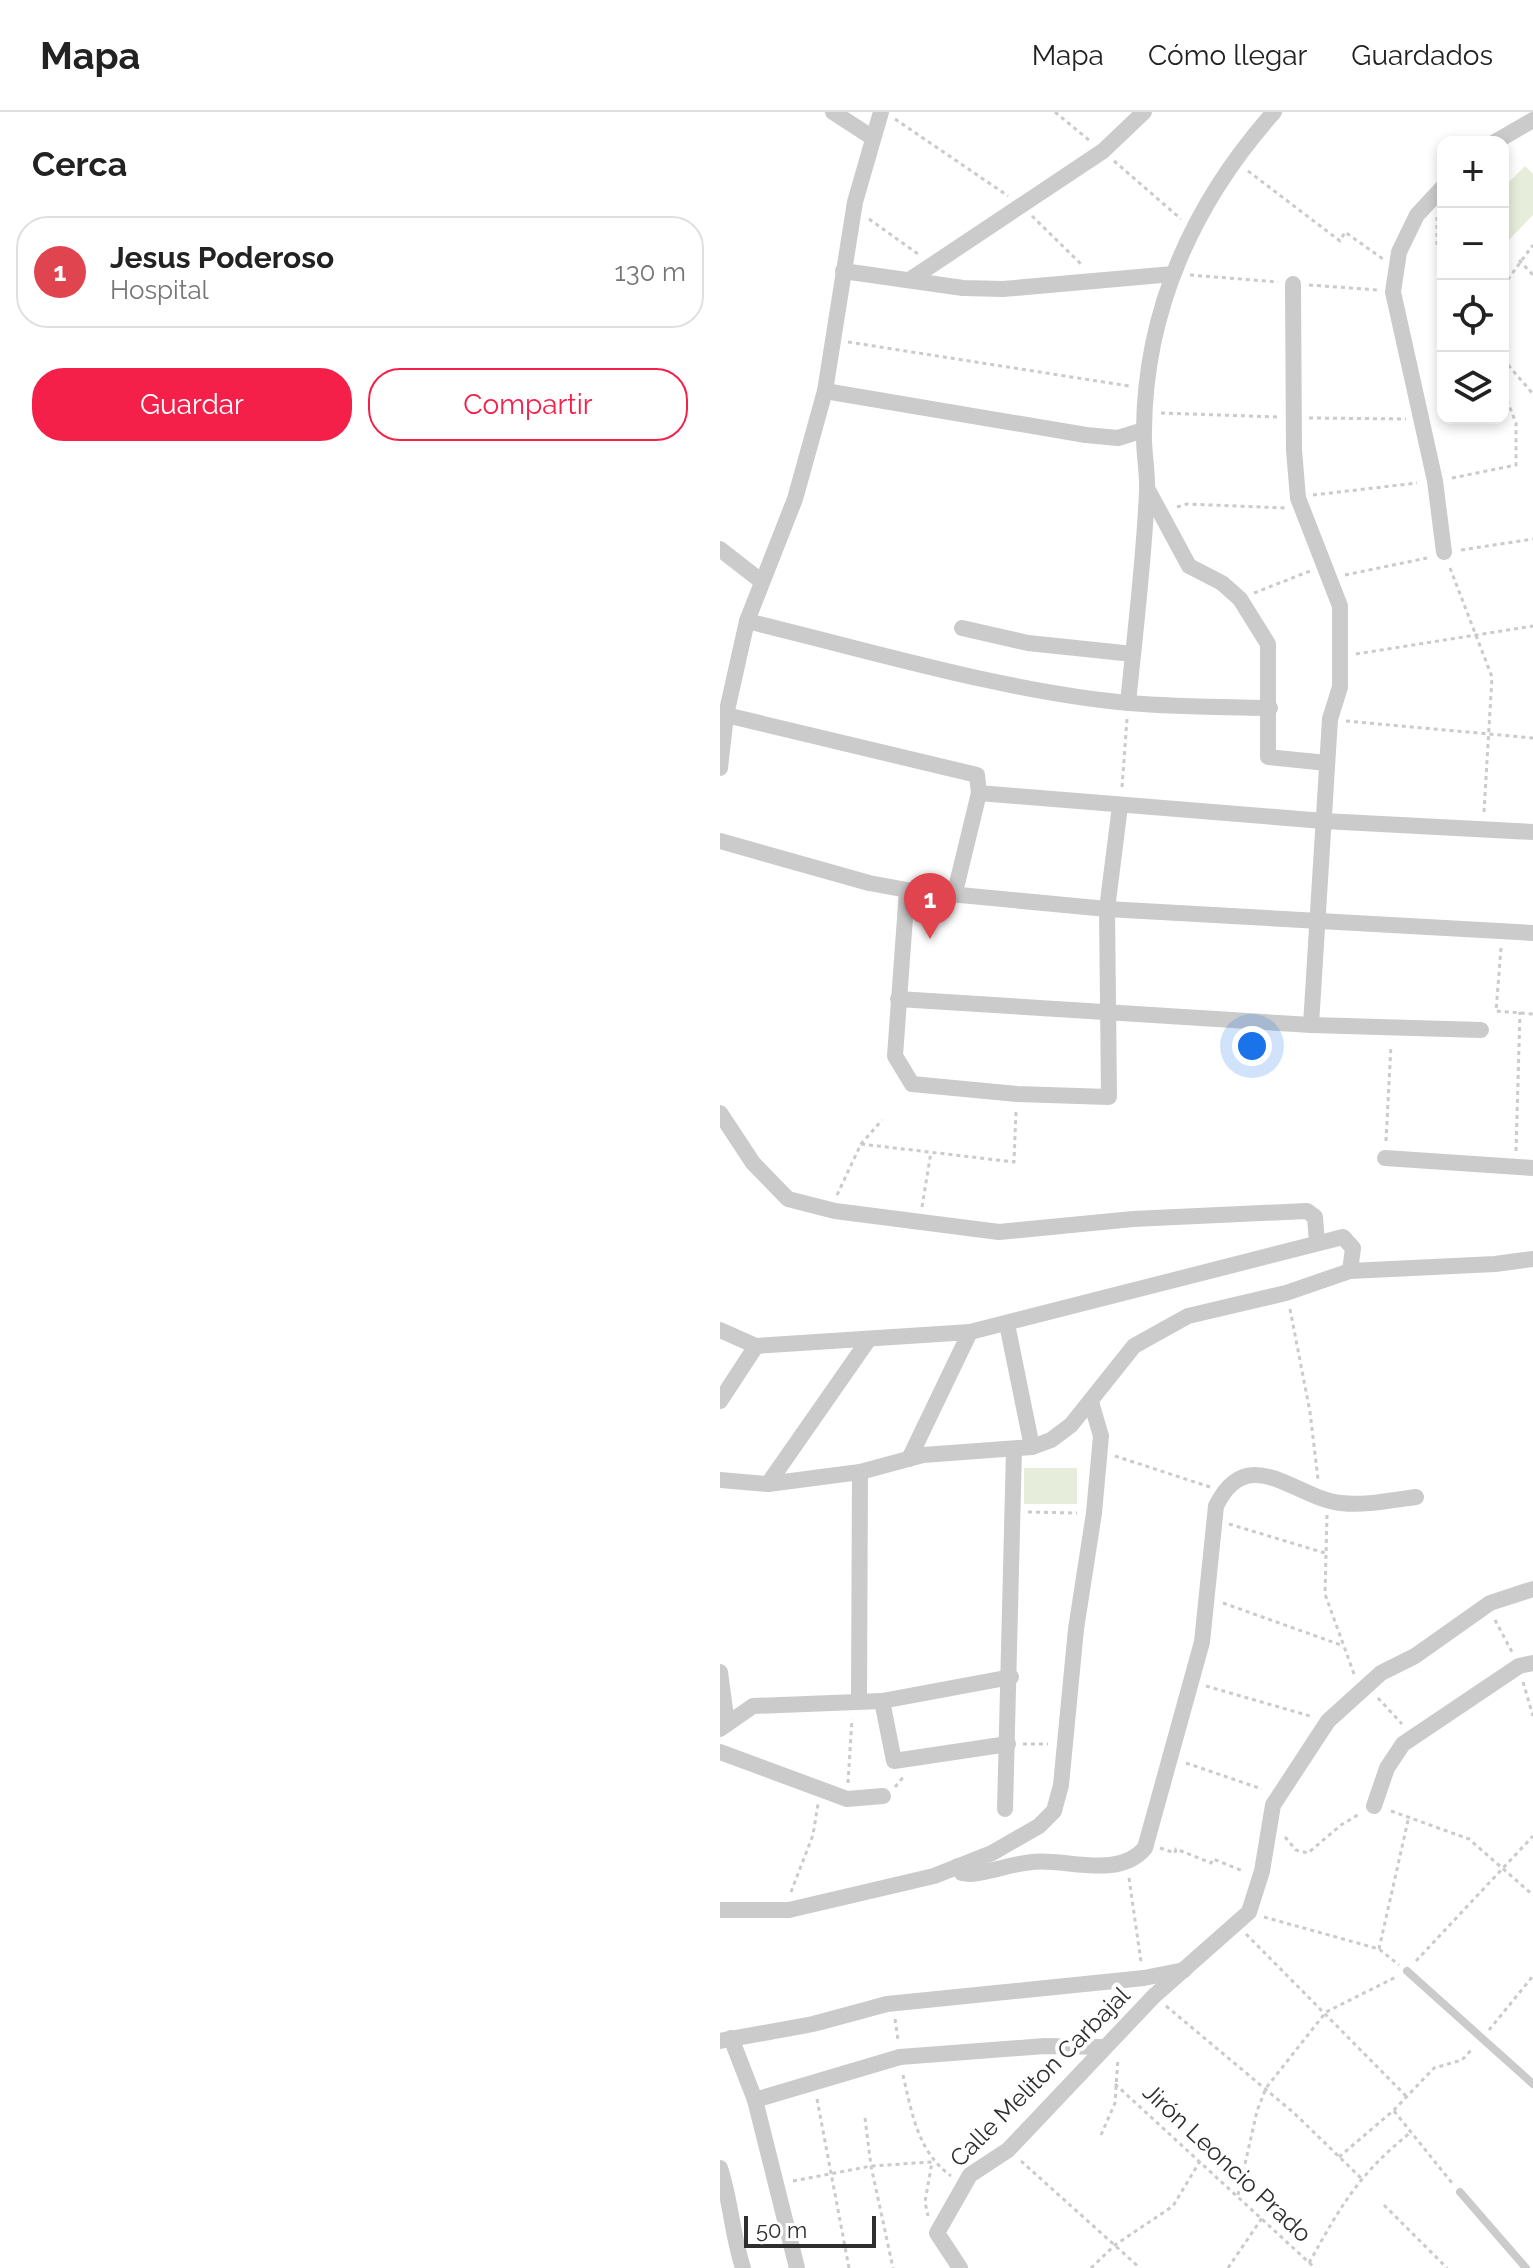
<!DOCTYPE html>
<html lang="es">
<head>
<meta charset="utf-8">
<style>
	:root { --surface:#fff; --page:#f2f2f2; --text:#222; --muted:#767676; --line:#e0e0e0; --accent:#f4204a }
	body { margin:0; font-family:Raleway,sans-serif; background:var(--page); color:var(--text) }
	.controls { position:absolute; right:24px; top:24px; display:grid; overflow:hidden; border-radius:16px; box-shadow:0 4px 12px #0003 }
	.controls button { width:72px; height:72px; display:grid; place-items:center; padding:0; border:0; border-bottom:2px solid var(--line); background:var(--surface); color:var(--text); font:40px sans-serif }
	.scale { position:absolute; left:24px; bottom:20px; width:132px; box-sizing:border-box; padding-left:8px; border:4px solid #2e2e2e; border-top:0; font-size:22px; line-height:28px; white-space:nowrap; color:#2e2e2e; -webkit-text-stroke:6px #fff; paint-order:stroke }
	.you { position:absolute; left:532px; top:934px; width:28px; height:28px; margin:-20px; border:6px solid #fff; border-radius:50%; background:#1a73e8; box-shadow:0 0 0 12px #1a73e833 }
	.badge { display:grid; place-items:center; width:52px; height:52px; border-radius:50%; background:var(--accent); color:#fff; font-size:26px; font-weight:700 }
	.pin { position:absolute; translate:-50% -66px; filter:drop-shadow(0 2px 4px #0008) }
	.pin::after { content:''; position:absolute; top:42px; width:28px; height:24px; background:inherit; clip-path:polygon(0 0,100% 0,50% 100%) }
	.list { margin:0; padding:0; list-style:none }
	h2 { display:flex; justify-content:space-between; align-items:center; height:104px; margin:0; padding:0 32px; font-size:34px }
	h2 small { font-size:26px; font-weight:400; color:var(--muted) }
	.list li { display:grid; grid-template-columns:52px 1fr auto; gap:24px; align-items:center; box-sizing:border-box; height:112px; margin:0 16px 16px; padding:0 16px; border:2px solid var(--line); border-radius:32px }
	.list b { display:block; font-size:30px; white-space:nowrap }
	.list p { margin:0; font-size:26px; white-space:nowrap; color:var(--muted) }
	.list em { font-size:26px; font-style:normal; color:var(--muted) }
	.actions { display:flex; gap:16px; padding:24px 32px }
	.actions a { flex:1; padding:18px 0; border:2px solid var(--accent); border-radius:32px; text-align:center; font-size:28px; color:var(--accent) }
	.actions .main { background:var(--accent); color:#fff }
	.icon { flex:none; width:44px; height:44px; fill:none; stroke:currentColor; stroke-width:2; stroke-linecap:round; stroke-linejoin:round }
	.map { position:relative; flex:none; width:813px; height:2156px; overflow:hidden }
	header { display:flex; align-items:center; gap:48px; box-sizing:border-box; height:112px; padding:0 40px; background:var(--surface); border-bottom:2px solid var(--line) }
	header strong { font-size:38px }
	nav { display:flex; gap:44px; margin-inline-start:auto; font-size:28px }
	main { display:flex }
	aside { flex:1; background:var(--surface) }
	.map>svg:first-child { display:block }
	.grass { fill:#e6edda }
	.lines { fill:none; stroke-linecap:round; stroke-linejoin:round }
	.path { stroke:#cbcbcb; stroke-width:3; stroke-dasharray:4 4; stroke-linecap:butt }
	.service { stroke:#cbcbcb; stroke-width:8 }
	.minor { stroke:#cbcbcb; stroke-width:16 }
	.labels { text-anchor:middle; stroke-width:8; stroke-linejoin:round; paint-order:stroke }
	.street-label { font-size:24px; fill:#2e2e2e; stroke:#fff }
</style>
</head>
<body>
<header>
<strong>Mapa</strong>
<nav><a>Mapa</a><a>Cómo llegar</a><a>Guardados</a></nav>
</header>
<main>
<aside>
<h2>Cerca<small></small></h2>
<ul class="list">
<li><span class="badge" style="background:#e0444e">1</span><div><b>Jesus Poderoso</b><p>Hospital</p></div><em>130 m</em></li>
</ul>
<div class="actions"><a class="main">Guardar</a><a>Compartir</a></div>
</aside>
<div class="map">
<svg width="813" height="2156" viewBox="0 0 813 2156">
	<rect width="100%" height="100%" fill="#fff"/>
	<g class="grass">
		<path d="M805 54 813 62V103L783 134V76Z"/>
		<rect x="304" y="1356" width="53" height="36"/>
	</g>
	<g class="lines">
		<g class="path">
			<path d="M335 0 370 29"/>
			<path d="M175 7 288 84"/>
			<path d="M394 49 461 107"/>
			<path d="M528 59 620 129 625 120 663 147"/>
			<path d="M312 104 361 152"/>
			<path d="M717 105V133L723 137"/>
			<path d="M149 107 198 142"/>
			<path d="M799 148 813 163"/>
			<path d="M470 163 558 170"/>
			<path d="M589 173 658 178"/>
			<path d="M783 174 813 133"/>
			<path d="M128 230 409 274"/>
			<path d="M783 247 813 282"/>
			<path d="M441 301 558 305"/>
			<path d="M589 306 686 307"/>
			<path d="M732 366 796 353V311L787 288 783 289"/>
			<path d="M593 383 697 371"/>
			<path d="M457 395 467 392 565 396"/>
			<path d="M741 438 813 427"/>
			<path d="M730 456 772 565 764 700"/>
			<path d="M625 463 707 446"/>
			<path d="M534 481 590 459"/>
			<path d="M636 542 813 514"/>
			<path d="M626 609 813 626"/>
			<path d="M402 675 407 607"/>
			<path d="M781 836 776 899 813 902"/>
			<path d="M666 1029 671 933"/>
			<path d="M141 1032 294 1050 296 999"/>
			<path d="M796 1039 800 900"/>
			<path d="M117 1083 141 1032 162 1008"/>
			<path d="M202 1095 211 1040"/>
			<path d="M570 1197 590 1300 598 1367"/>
			<path d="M395 1344 490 1375"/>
			<path d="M308 1400 357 1401"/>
			<path d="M607 1403 605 1482 634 1562"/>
			<path d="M509 1412 605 1441"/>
			<path d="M503 1491 621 1533"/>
			<path d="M775 1508 792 1540"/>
			<path d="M803 1570 813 1604"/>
			<path d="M486 1574 590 1604"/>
			<path d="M658 1586 682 1612"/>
			<path d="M303 1632H328"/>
			<path d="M466 1651 542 1677"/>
			<path d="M128 1671 132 1607"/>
			<path d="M175 1675 185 1663"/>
			<path d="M671 1699 749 1727 813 1783"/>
			<path d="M565 1725 576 1738 588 1741 621 1713 641 1701"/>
			<path d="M440 1736 455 1741 456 1737 491 1751 493 1747 523 1759"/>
			<path d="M409 1766 421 1850"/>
			<path d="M71 1780 93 1723 98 1692"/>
			<path d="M544 1805 659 1837 679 1853"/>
			<path d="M526 1822 687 1985"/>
			<path d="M659 1837 689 1704"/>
			<path d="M696 1849 813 1724"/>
			<path d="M446 1894 574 2001 641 2066"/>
			<path d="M175 1907 178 1928"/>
			<path d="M769 1918 813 1864"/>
			<path d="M183 1963C192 2002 198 2040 231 2064"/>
			<path d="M395 1972 595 2156"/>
			<path d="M97 1987 129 2156"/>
			<path d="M674 1999 732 2071"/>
			<path d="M145 2006 151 2054 173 2156"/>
			<path d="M381 2023 395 1991 398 1946"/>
			<path d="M619 2045 674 1998 714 1956 742 1948 753 1936"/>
			<path d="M301 2049 420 2156"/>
			<path d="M73 2069 151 2054 212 2050 205 2090 208 2104"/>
			<path d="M518 2083 537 1999 546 1976 606 1900 678 1864"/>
			<path d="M664 2093 727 2156"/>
			<path d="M589 2151C622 2092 638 2063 691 2020"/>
			<path d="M371 2156 395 2133 453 2094 480 2049"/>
			<path d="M508 2156 542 2106"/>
		</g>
		<g class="service">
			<path d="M687 1859 813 1972"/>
			<path d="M740 2080 806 2156"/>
		</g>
		<g class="minor">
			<path d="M113 0 153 26"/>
			<path d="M775 30 813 8"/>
			<path d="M723 75 697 103 679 140 673 180 715 369 724 440"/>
			<path d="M123 159 243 176 283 177 453 162"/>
			<path d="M191 167 383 39 424 0"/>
			<path d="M573 172 574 338 578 386 620 494V575L610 607 591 913"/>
			<path d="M105 279 366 323 398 326 424 318"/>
			<path d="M428 378 469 454 502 471 520 487 548 532V645L607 651"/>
			<path d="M0 437 41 469"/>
			<path d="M27 509C148 538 286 580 409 591 456 595 503 595 550 596"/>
			<path d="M242 516 308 531 413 542"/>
			<path d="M408 591C415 521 424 450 427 379 428 359 423 339 424 318 425 197 474 90 554 0"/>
			<path d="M6 603 257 663 259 681 604 709 813 720"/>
			<path d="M0 656 6 603 27 509 75 387 105 279 135 90 161 0"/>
			<path d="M0 729 149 771 187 778 387 797 813 821"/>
			<path d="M187 778 175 944 192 972 297 982 389 985 387 797 400 694"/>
			<path d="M235 780 259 681"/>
			<path d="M178 887 591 913 761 918"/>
			<path d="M0 1001 33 1051 68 1087 115 1099 279 1120 413 1107 587 1099 595 1105 597 1131"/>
			<path d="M665 1046 813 1056"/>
			<path d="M287 1212 312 1335"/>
			<path d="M0 1218 36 1234 250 1220 623 1125 633 1136 630 1159"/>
			<path d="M0 1289 36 1234"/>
			<path d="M189 1347 250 1220"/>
			<path d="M0 1368 48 1372 140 1360 203 1343 312 1335 331 1328 351 1313 414 1234 468 1204 566 1181 630 1159 775 1152 813 1147"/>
			<path d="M48 1372 149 1227"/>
			<path d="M0 1560 7 1612"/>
			<path d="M139 1587 140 1360"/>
			<path d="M162 1589 174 1649 288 1632"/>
			<path d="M0 1617 33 1594 162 1589 291 1565"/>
			<path d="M0 1640 127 1687 163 1684"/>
			<path d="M654 1694 667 1656 683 1632 799 1554 813 1551"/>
			<path d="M285 1697 294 1337"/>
			<path d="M238 1754 242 1761 251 1762C271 1760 291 1752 312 1750 346 1746 398 1768 425 1736L482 1530 496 1394C528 1328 576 1387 621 1391 645 1394 672 1388 696 1385"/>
			<path d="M0 1798H69L214 1764 272 1741 319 1714 334 1699 341 1673 356 1517 374 1401 381 1324 371 1290"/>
			<path d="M11 1926 35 1988 77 2156"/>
			<path d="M0 1929 93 1912 167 1892 424 1866 464 1858"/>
			<path d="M35 1988 180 1945 325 1934 383 1935"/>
			<path d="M0 2056C11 2089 12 2123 23 2156"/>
			<path d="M240 2156 217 2121 250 2063 288 2038 434 1884 529 1800 542 1759 553 1693 608 1609 661 1561 695 1544 770 1491 813 1477"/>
		</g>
	</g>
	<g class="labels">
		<g class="street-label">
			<text transform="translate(320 1965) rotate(-45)" y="8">Calle Meliton Carbajal</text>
			<text transform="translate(507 2051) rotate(43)" y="8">Jirón Leoncio Prado</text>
		</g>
	</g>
</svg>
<div class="controls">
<button>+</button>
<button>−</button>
<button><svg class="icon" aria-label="locate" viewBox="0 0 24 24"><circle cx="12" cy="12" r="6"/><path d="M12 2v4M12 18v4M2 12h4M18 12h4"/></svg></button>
<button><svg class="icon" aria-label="layers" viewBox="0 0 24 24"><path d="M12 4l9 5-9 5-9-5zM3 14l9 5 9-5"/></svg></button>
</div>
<div class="scale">50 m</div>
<div class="you"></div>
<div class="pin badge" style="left:210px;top:827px;background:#e0444e">1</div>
</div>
</main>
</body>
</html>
